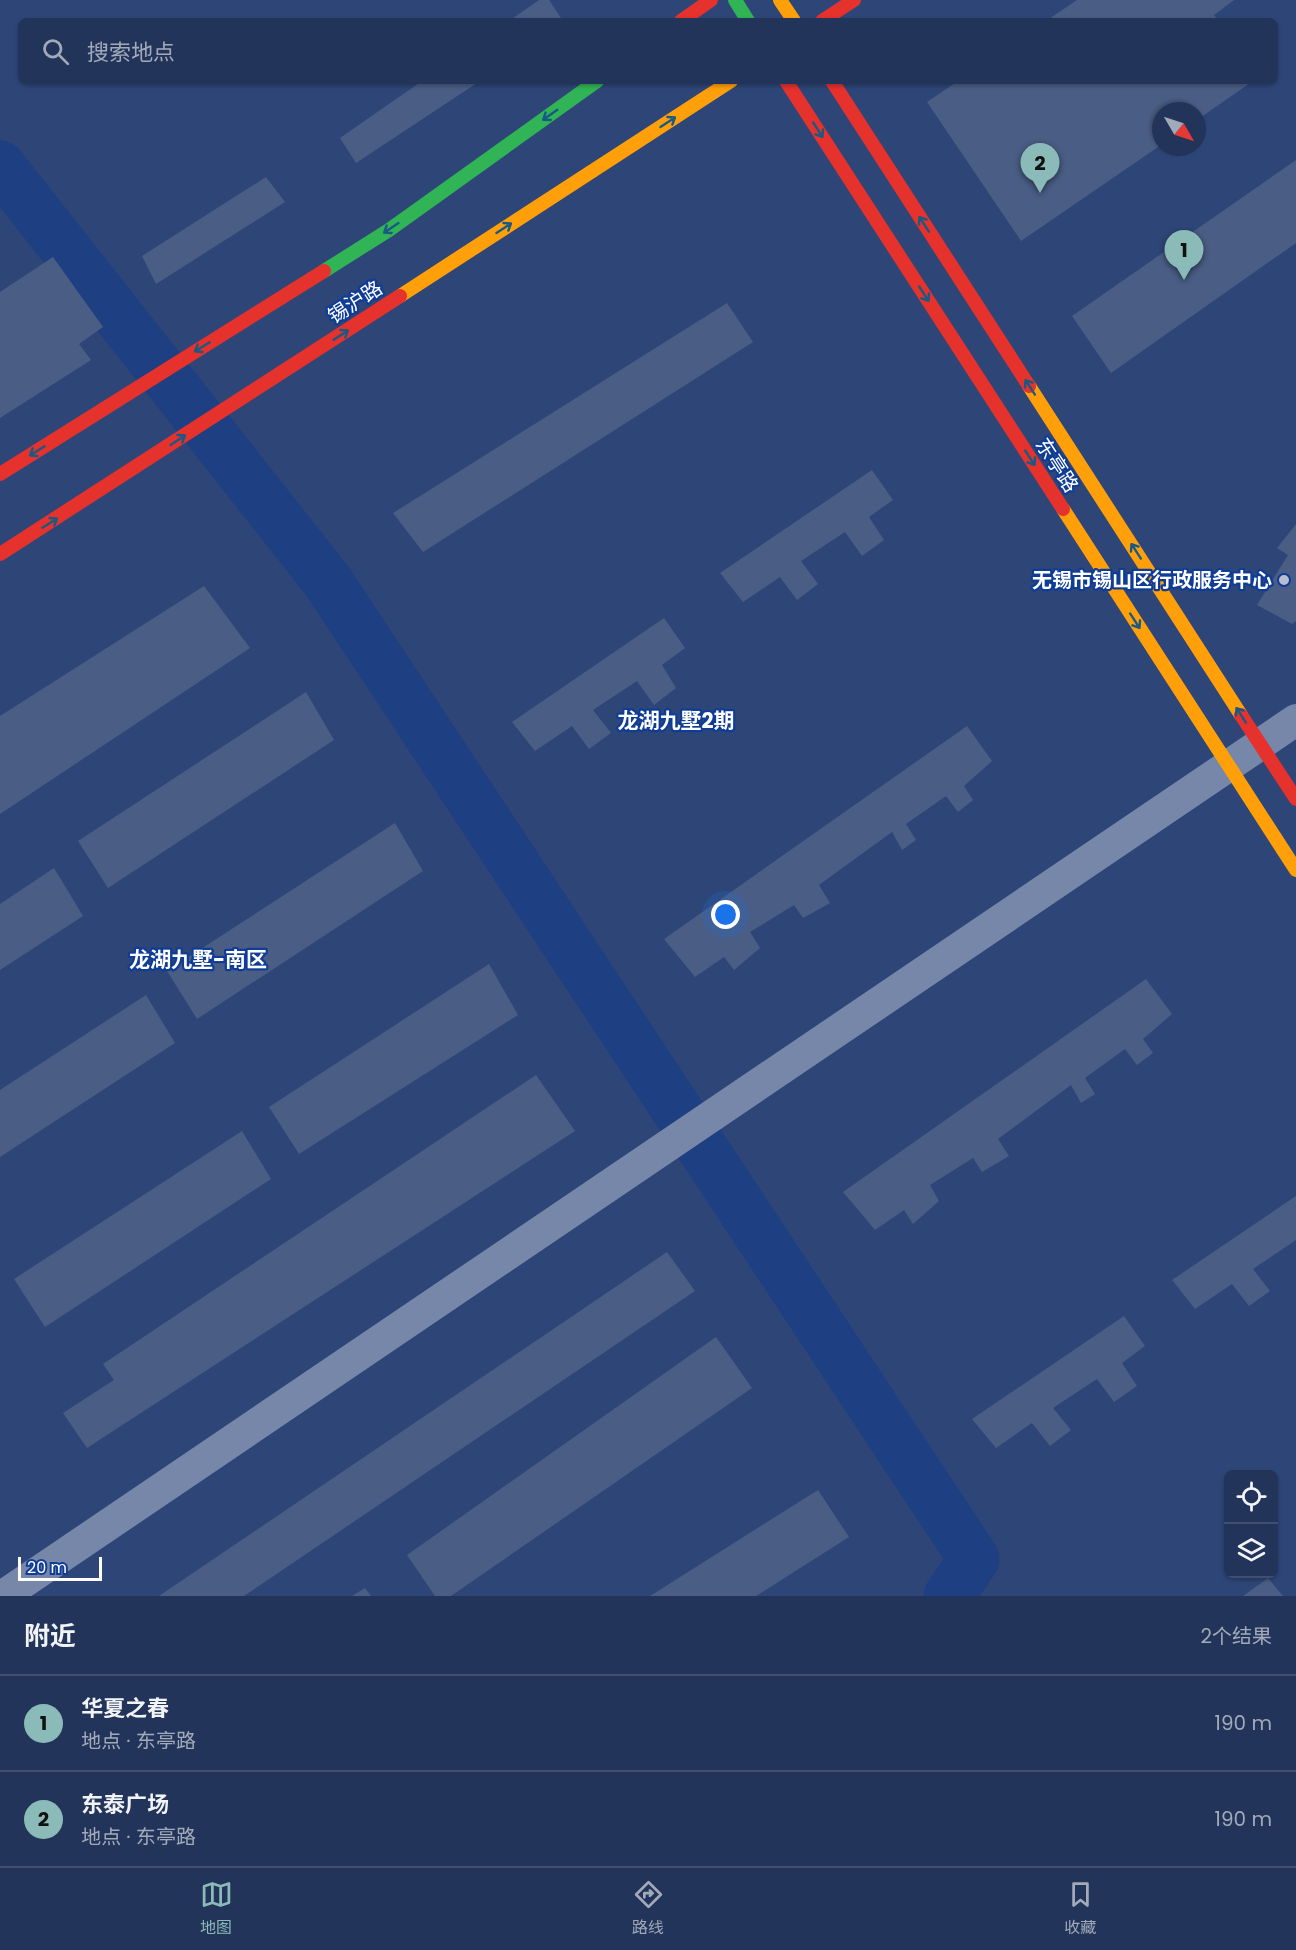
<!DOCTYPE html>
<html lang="zh">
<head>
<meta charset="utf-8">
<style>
	:root { --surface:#223459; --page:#2a3c5f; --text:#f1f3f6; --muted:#a2aaba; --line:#3f4f6f; --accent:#8bbbb9 }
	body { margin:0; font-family:Poppins,"Noto Sans SC",sans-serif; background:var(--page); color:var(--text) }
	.controls { position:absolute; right:18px; bottom:18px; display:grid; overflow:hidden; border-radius:9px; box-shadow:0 2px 4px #0004 }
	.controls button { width:54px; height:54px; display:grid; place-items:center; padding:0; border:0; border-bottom:2px solid var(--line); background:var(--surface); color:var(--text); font:30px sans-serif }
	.compass { position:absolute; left:1152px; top:102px; width:54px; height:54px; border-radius:50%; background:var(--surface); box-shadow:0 2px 4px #0004; rotate:129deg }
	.scale { position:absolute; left:18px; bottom:15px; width:84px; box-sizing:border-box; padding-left:6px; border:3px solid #fff; border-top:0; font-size:16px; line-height:21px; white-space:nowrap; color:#fff; -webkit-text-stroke:4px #0f3c96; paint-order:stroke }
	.you { position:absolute; left:726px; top:915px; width:21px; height:21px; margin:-15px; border:4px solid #fff; border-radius:50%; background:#1a73e8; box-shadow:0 0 0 9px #1a73e833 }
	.badge { display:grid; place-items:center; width:39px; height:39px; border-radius:50%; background:var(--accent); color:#111; font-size:20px; font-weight:700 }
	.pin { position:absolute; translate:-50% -50px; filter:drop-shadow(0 2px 3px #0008) }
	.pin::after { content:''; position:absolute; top:32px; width:21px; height:18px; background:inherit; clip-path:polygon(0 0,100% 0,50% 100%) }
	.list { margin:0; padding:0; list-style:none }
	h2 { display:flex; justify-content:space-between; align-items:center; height:78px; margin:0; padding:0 24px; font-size:26px }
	h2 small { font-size:20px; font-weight:400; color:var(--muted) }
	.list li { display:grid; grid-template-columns:39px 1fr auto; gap:18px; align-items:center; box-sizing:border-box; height:96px; padding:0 24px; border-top:2px solid var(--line) }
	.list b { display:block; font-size:22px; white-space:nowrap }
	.list p { margin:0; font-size:20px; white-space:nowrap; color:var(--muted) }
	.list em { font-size:20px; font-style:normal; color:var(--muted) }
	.icon { flex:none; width:33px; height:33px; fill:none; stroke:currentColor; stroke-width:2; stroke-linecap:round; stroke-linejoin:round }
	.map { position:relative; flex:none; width:1296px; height:1596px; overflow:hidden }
	.search { position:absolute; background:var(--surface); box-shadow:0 2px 4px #0004; left:18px; right:18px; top:18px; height:66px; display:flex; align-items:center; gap:15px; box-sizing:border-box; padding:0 21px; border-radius:9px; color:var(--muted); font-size:22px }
	.sheet { height:270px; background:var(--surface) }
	nav { display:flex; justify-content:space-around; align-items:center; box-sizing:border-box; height:84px; border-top:2px solid var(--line); background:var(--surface); font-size:16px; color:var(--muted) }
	nav a { display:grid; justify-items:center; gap:3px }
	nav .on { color:var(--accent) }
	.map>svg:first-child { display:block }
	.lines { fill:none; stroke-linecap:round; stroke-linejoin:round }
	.river { stroke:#1e3f81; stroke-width:51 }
	.building { fill:#4a5d84 }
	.street { stroke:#7687a9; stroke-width:32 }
	.fast { stroke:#30b455; stroke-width:14 }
	.slow { stroke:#ff9f0a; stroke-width:14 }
	.jam { stroke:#e5322d; stroke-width:14 }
	.oneway { stroke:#175a86 }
	.poi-dot { fill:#b6becf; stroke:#0f3c96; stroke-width:2 }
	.labels { text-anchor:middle; stroke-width:4.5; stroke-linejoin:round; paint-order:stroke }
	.street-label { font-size:20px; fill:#fff; stroke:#0f3c96 }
	.poi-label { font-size:20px; font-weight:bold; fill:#fff; stroke:#0f3c96; text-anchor:end }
	.neighbourhood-label { font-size:21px; font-weight:bold; fill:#fff; stroke:#0f3c96 }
</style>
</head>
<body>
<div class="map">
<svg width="1296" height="1596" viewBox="0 0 1296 1596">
	<rect width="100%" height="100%" fill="#2e4677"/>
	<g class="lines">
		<path class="river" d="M0 166 328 582 974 1559 949 1596"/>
	</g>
	<g class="building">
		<path d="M539 0H549L563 21H509Z"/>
		<path d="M1077 0H1234L1214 15 1218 21H1046Z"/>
		<path d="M422 81H480L356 163 340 138Z"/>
		<path d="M958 81H1253L1197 120V111H1161V145L1021 241 927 102Z"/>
		<path d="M1296 160V243L1111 373 1072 316Z"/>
		<path d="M266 177 285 202 156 284 142 256Z"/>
		<path d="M53 257 103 327 79 344 91 360 0 418V292Z"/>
		<path d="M727 303 753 342 423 552 393 513Z"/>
		<path d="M872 470 893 500 869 517 884 540 862 556 845 532 801 561 818 584 797 600 780 577 743 602 720 573Z"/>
		<path d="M1296 524V621L1292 624 1257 605 1288 555 1277 548Z"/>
		<path d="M204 586 250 648 0 814V716Z"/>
		<path d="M664 618 685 648 662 665 676 688 654 705 637 681 593 710 611 733 589 749 572 726 535 751 512 722Z"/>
		<path d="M306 692 334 740 108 888 78 841Z"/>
		<path d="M967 726 992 761 964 786 973 800 958 812 946 796 906 824 916 840 902 850 892 832 819 885 830 903 803 918 794 905 750 932 760 948 734 970 724 957 695 977 664 939Z"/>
		<path d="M395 823 423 871 197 1019 167 971Z"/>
		<path d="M54 868 83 916 0 970V904Z"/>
		<path d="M489 964 518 1015 299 1154 269 1107Z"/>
		<path d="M1146 979 1172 1014 1143 1039 1153 1053 1137 1065 1125 1049 1085 1078 1095 1094 1081 1103 1071 1085 998 1139 1009 1156 982 1172 973 1158 930 1185 939 1201 913 1224 904 1210 875 1230 843 1192Z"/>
		<path d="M146 995 175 1043 0 1157V1090Z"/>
		<path d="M536 1075 575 1131 87 1448 63 1413 114 1380 103 1364Z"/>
		<path d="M242 1131 271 1179 45 1327 14 1279Z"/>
		<path d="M1296 1196V1240L1253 1269 1270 1291 1249 1306 1232 1284 1195 1309 1172 1280Z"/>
		<path d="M667 1252 695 1291 244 1596H159Z"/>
		<path d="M1124 1316 1145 1346 1122 1363 1137 1386 1114 1402 1097 1379 1053 1408 1071 1430 1050 1446 1032 1423 996 1448 972 1419Z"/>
		<path d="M716 1337 752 1388 451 1596H435L407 1555Z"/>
		<path d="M818 1490 849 1537 756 1596H650Z"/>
		<path d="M1268 1578 1283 1596H1243Z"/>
		<path d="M365 1588 371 1596H352Z"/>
	</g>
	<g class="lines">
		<path class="street" d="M3 1596 1296 720"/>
		<g class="fast">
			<path d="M735 0 748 21"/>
			<path d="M324 271 389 230 597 81"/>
		</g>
		<g class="slow">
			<path d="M780 0 794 21"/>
			<path d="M400 296 731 81"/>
			<path d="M1029 386 1241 715"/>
			<path d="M1063 509 1296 870"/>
		</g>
		<g class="jam">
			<path d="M681 21 711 0"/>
			<path d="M822 21 854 0"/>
			<path d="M786 81 1063 509"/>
			<path d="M832 81 1029 386"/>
			<path d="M0 474 324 271"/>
			<path d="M0 554 400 296"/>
			<path d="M1241 715 1296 799"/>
		</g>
	</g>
	<defs><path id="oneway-shaft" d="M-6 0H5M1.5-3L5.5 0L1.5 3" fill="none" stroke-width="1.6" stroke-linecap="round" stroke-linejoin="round" transform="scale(1.5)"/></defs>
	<g class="oneway">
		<use href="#oneway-shaft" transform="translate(550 115) rotate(145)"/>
		<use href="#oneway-shaft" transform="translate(668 122) rotate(-33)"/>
		<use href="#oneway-shaft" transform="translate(818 130) rotate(57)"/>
		<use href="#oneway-shaft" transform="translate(924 224) rotate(-123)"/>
		<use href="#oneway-shaft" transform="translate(391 228) rotate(146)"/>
		<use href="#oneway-shaft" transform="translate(504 228) rotate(-33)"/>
		<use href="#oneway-shaft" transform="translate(924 294) rotate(57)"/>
		<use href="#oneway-shaft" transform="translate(341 335) rotate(-33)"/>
		<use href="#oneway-shaft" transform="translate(202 347) rotate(148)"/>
		<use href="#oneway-shaft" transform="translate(1030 387) rotate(-123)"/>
		<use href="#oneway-shaft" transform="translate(178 440) rotate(-33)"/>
		<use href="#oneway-shaft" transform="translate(37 451) rotate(148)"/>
		<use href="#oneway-shaft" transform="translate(1030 458) rotate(57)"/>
		<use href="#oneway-shaft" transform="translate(50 523) rotate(-32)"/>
		<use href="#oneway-shaft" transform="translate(1136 551) rotate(-123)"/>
		<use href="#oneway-shaft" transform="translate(1135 621) rotate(57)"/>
		<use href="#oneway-shaft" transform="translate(1241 715) rotate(-123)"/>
	</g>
	<circle class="poi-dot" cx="1284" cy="580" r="6"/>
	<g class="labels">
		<g class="street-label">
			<text transform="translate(355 302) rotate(-33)" y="7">锡沪路</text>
			<text transform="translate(1057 465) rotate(57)" y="7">东亭路</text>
		</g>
		<g class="poi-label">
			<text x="1272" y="587">无锡市锡山区行政服务中心</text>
		</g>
		<g class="neighbourhood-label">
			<text x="676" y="728">龙湖九墅2期</text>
			<text x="198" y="967">龙湖九墅-南区</text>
		</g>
	</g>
</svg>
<div class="controls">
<button><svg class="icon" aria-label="locate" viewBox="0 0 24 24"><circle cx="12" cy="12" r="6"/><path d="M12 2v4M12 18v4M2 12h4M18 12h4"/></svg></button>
<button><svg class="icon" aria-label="layers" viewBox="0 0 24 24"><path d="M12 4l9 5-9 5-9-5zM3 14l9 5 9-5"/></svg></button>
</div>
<svg class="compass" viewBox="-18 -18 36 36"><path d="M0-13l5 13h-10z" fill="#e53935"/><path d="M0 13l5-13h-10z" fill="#a2aaba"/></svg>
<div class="scale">20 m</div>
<div class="you"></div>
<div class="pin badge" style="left:1184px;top:280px">1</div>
<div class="pin badge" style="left:1040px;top:193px">2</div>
<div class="search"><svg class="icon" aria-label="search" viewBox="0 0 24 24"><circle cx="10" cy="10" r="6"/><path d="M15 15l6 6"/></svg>搜索地点</div>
</div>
<section class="sheet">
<h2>附近<small>2个结果</small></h2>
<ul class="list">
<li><span class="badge">1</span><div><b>华夏之春</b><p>地点 · 东亭路</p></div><em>190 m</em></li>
<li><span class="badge">2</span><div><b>东泰广场</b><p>地点 · 东亭路</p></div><em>190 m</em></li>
</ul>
</section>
<nav>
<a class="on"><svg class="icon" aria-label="map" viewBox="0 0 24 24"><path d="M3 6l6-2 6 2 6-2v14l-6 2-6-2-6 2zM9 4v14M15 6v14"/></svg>地图</a>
<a><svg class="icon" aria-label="directions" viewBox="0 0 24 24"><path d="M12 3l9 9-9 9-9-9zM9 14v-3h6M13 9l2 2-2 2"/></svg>路线</a>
<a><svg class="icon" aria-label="saved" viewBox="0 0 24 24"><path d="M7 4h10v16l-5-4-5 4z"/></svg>收藏</a>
</nav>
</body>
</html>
